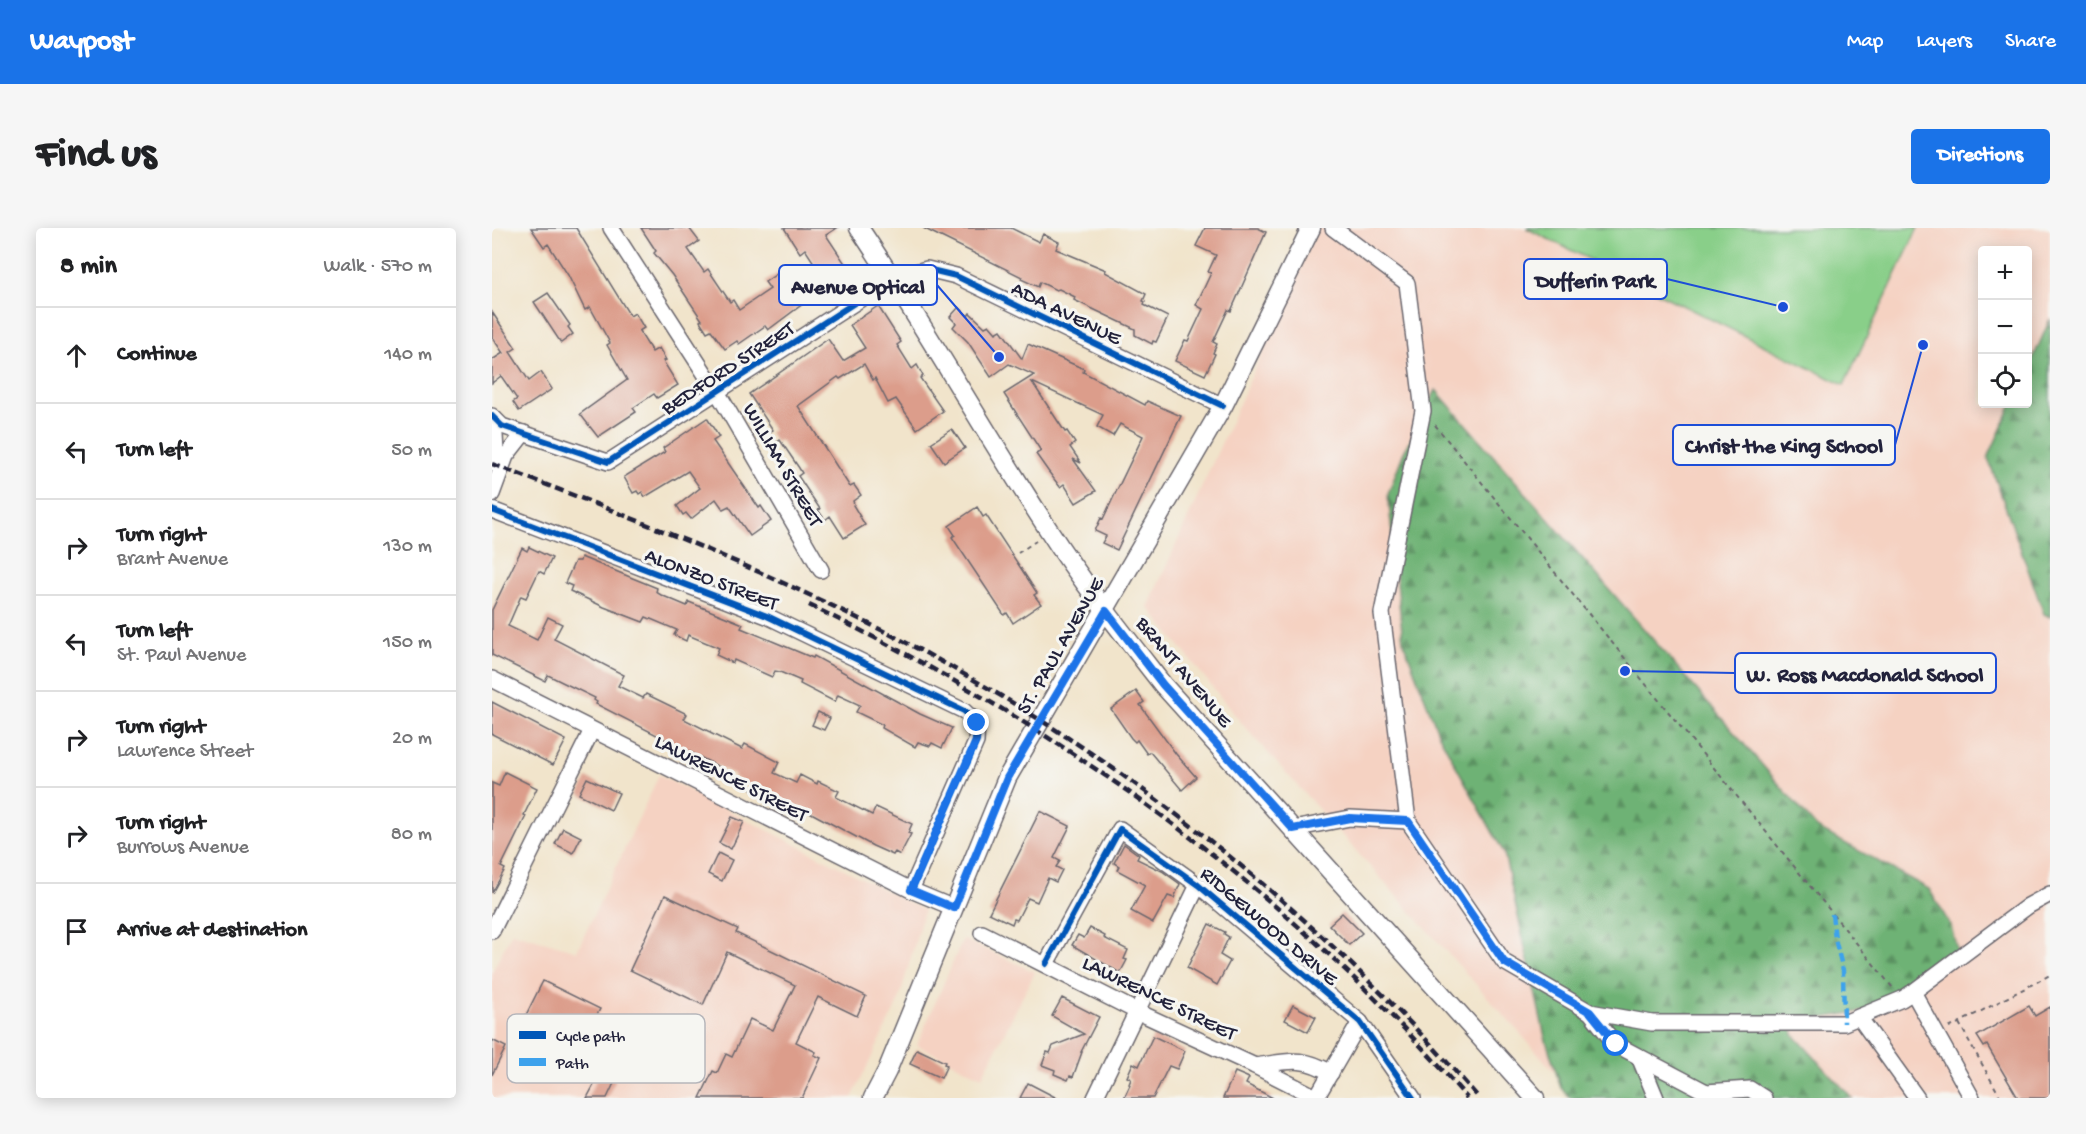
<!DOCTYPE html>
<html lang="en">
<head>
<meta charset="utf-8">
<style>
	:root { --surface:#fff; --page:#f6f6f6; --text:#202124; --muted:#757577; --line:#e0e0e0; --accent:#1a73e8 }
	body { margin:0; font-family:"Gochi Hand",sans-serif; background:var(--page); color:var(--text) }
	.controls { position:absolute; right:18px; top:18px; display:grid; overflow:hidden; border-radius:6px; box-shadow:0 3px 15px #0003 }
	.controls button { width:54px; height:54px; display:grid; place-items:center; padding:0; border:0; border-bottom:2px solid var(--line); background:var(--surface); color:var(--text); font:30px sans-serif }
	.stop { position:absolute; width:18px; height:18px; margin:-14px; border:4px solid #1a73e8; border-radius:50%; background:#fff }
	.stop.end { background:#1a73e8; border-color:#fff; box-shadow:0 2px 6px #0008 }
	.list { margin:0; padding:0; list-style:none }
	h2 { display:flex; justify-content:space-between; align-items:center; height:78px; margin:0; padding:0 24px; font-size:26px }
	h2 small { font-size:20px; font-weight:400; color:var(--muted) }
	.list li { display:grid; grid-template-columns:39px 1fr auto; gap:18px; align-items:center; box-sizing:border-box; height:96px; padding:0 24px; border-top:2px solid var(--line) }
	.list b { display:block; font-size:22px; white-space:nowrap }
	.list p { margin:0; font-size:20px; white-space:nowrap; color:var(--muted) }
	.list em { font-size:20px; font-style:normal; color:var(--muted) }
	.icon { flex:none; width:33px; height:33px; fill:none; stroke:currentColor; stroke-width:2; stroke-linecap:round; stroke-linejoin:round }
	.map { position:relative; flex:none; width:1558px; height:870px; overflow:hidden; border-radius:6px }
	header { display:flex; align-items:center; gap:36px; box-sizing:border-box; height:84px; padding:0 30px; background:var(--accent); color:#fff }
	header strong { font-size:28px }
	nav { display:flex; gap:33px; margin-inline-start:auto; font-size:21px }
	.intro { display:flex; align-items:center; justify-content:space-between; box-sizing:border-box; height:144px; padding:0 36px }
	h1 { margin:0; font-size:42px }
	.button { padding:15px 27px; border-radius:6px; background:var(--accent); color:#fff; font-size:21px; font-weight:700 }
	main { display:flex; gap:36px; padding:0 36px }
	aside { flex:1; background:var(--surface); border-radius:6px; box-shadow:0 3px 15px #0003 }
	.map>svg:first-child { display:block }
	.built { fill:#f5d2c2 }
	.forest { fill:url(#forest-firs); stroke:#486a58; stroke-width:1.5 }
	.green { fill:#89cf89; stroke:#567862; stroke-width:1.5 }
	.building { fill:#dc9d8b }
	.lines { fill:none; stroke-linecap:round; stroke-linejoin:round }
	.minor-casing { stroke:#6a666d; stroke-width:18 }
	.major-casing { stroke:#6a666d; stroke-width:21 }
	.path { stroke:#6a666d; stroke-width:2; stroke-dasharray:4.5 4.5; stroke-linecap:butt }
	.minor { stroke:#fff; stroke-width:15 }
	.major { stroke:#fff; stroke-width:18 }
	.rail { stroke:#22223b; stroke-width:4.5; stroke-dasharray:9 4.5; stroke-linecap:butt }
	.quiet { stroke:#3ea2ec; stroke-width:4.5; stroke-dasharray:9 4.5; stroke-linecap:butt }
	.cycleway-casing { stroke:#f6f6f2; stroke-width:10 }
	.cycleway { stroke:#0057b8; stroke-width:6 }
	.route { stroke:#1a73e8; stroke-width:8 }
	.labels { text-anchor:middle; stroke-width:6; stroke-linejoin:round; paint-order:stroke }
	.street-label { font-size:21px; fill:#22223b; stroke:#f6f6f2 }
	.key { fill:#f6f6f2; stroke:#b6b6bb; stroke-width:1.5 }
	.key-label { font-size:16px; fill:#22223b }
	.leader { fill:none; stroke:#1d4ed8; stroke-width:2 }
	.callout-dot { fill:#1d4ed8; stroke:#f6f6f2; stroke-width:2 }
	.callout { fill:#f6f6f2; stroke:#1d4ed8; stroke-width:2 }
	.callout-label { font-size:22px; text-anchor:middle; font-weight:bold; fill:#22223b }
</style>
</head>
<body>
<header>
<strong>Waypost</strong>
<nav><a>Map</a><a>Layers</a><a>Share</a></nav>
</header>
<div class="intro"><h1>Find us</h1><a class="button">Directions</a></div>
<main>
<aside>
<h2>8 min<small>Walk · 570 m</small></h2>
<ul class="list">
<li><svg class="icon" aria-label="ahead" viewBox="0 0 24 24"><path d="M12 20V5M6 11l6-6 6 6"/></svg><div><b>Continue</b></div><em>140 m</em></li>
<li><svg class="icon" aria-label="left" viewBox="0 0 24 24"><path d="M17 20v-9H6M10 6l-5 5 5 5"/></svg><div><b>Turn left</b></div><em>50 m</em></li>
<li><svg class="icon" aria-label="right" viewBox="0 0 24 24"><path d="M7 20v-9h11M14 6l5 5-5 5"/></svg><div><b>Turn right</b><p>Brant Avenue</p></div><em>130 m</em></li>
<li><svg class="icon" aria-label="left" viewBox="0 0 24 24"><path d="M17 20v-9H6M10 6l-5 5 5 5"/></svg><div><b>Turn left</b><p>St. Paul Avenue</p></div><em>150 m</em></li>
<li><svg class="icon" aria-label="right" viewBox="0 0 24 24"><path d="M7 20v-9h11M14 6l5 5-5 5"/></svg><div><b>Turn right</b><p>Lawrence Street</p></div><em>20 m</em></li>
<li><svg class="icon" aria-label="right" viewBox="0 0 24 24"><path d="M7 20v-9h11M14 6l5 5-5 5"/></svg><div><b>Turn right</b><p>Burrows Avenue</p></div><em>80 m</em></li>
<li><svg class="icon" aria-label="arrive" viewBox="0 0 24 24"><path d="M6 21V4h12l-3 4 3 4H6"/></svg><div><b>Arrive at destination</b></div></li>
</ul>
</aside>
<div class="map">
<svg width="1558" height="870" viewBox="0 0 1558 870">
	<defs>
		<pattern id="forest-firs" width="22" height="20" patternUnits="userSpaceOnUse" patternTransform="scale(1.5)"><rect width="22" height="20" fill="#6eb275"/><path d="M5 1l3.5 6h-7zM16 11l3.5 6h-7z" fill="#5a9061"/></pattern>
	</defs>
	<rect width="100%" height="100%" fill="#f6f6f2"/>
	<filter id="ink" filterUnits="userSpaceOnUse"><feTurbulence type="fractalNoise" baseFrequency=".0167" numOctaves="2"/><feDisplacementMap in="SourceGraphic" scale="12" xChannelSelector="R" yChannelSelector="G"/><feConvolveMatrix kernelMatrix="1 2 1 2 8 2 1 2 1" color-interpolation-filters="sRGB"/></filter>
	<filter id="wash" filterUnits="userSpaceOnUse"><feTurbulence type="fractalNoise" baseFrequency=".008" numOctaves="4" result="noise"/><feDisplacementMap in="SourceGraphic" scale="24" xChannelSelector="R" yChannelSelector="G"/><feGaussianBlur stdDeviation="1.35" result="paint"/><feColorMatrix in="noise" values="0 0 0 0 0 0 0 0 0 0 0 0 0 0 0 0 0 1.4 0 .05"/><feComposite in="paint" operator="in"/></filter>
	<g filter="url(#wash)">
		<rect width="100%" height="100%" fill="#f1e4cb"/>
		<g class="built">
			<path d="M826 0H1034L1352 157 1426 0H1558V91L1536 142V22H1490V176H1520L1496 230 1552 386 1558 389V870H1086L751 497 656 379Z"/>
			<path d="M167 547 432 682 407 772 360 870H0V744L20 704 85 723Z"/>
			<path d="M471 711 543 744 490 849 425 817Z"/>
		</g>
		<g class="forest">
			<path d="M1558 91V389L1552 386 1496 230 1520 176H1536V142Z"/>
			<path d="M944 162 1325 600 1437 661 1459 698 1466 726 1383 781 1300 795 1302 807 1360 870H1079L1069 860 1053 809 1012 625 947 507 911 413 896 266 911 226Z"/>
		</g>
		<path class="green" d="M1034 0H1426L1352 157Z"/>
		<g id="blocks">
			<g class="building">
				<path d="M39 0H84L138 88 143 85 152 100 147 103 160 124 167 120 174 132 171 133 186 157 165 170 162 166 141 180 144 184 106 209 88 186 135 152 115 117 118 115 98 79 93 82 76 47 56 16 52 19Z"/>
				<path d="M149 0H197L207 13 196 21 212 44 216 41 238 74 241 72 247 82 278 61 273 54 289 43 312 75 276 102 273 98 247 116 245 113 233 121 219 102 215 104 208 93 210 92 180 47 162 25 164 23Z"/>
				<path d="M292 0H345L334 7 356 40 335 55 313 21 308 25Z"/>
				<path d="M431 0H519L547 14 551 6 567 14 564 21 614 42 613 44 654 66 651 73 653 74 652 77 676 89 664 114 661 113 660 116 643 107V101L582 72 583 69 567 61 564 62 548 54 546 59 529 51 530 49Z"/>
				<path d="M713 0H766L774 4 739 83 736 82 721 114 725 116 721 125 723 126 713 147 683 133 693 112 696 113 711 81 704 77 719 45 716 44 724 27 704 18Z"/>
				<path d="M56 65 78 97 76 99 81 106 69 115 42 74Z"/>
				<path d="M386 78 409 114 405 117 420 141 425 137 431 148 428 150 451 183 425 201 404 171 396 175 383 150 381 152 372 136 348 151 346 149 306 178 358 259 362 257 369 267 361 273 362 276 361 277 373 297 352 310 338 288 333 292 326 282 328 281 306 248 310 245 307 240 288 212 284 215 277 204 281 202 257 166 336 111 351 133 373 120 358 97Z"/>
				<path d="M467 79 476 88 478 85 493 99 497 97 504 105 509 102 530 131 536 116 592 141 591 144 653 177 655 173 689 188 625 322 610 315 614 308 603 303 609 290 611 291 651 208 628 196 621 208 605 199 611 187 540 154 573 204 575 203 583 215 578 219 589 235 581 231 604 263 584 275 572 256 568 259 556 243 544 226 549 223 512 166 542 147 517 136 499 149 476 114 461 99 464 95 458 89Z"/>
				<path d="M0 84 24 120 18 124 37 153 49 144 60 161 27 183 21 174 25 171 9 148 0 155V132L11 125 0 109Z"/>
				<path d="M215 190 227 209 221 213 267 280 269 278 279 293 258 308 237 278 231 281 224 271 199 291 194 285 191 287 185 278 208 260 196 243 153 269 150 264 147 266 145 263 141 265 132 249 173 224 171 220Z"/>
				<path d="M460 201 473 220 452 234 439 215Z"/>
				<path d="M485 279 491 289 494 287 545 365 542 367 549 376 521 395 515 385 512 387 460 309 463 307 457 298Z"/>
				<path d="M37 319 60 330 52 346 47 343 34 370 29 368 16 398 45 412 56 389 70 396 62 411 132 447 126 458 151 470 154 466 195 486 192 491 218 504V505L250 521 253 516 287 534 282 545 304 555 308 547 325 556 326 553 347 563 344 569 380 587 384 579 420 596 416 605 419 606 408 627 403 624 401 627 381 618 308 579 307 580 273 564 271 567 259 561 260 559 242 549 243 547 104 476 105 474 102 472 103 470 72 455 56 447 53 453 0 427V382L30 320 35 323Z"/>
				<path d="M89 329 165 360 164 364 169 367 195 378 197 374 251 396 249 400 321 430 322 428 428 486 460 500 450 520 440 515 438 518 426 514 423 519 390 500 391 497 364 484 368 477 346 467 343 474 308 456 309 453 288 444 283 443 280 449 242 432 241 435 224 427 227 420 196 407 194 413 182 407 185 402 154 389 151 394 112 379 78 363 80 358 73 355 83 333H88Z"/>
				<path d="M644 463 652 474 648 477 684 526 704 549 690 562 658 524 655 526 645 512 643 514 639 510 619 481Z"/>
				<path d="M0 474 74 512 61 537 0 506Z"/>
				<path d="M326 484 338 490 332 502 320 497Z"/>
				<path d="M13 544 45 560 32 587 34 588 9 639 13 641 0 665V555L7 558Z"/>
				<path d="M95 550 127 565 119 582 87 566Z"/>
				<path d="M548 583 578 598 562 630 568 633 564 639 570 642 564 654 556 650 545 674 536 670 525 692 522 691 520 696 497 685Z"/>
				<path d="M240 589 252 594 239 621 227 615Z"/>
				<path d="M71 600 89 609 81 625 63 616Z"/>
				<path d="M632 616 647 627 645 631 670 643 688 656 682 670 676 668 661 695 639 683 653 657 625 642 627 638 622 635Z"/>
				<path d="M226 625 240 632 230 653 216 646Z"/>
				<path d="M173 667 246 701 244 705 374 768 365 788 326 769 304 814 324 824 322 827 329 830 310 870H208L221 843 225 845 234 826 240 829 258 791 281 802 303 757 235 724 211 777 138 742Z"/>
				<path d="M850 685 870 705 857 717 837 697Z"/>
				<path d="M717 696 733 704 732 706 737 709 728 727 738 733 725 757 695 740Z"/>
				<path d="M598 700 613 708 612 710 636 722 632 731 635 732 628 745 580 717 586 707 592 710Z"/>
				<path d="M51 753 108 781 93 810 73 799 67 811 31 793Z"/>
				<path d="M570 770 607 789 589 824H590L581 849 578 848 576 852 562 846 563 842 550 837 555 824 558 825 561 818 592 806 560 788Z"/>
				<path d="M801 777 824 789 816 804 793 792Z"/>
				<path d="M1537 778 1543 788 1558 779V870H1526L1495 817 1492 819 1485 808Z"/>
				<path d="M661 808 693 823 685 841 677 838 661 870H632L638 857 637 856 639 851 635 849 641 835 647 838Z"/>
				<path d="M0 812 14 819 0 847Z"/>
				<path d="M425 821 453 834 452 836 455 837 449 850 418 836Z"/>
				<path d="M114 843 120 846 123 853 115 870H95L104 853 97 850Z"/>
				<path d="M743 844 757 850 754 856 781 870H731Z"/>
				<path d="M536 855 565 870H528Z"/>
			</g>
		</g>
	</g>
	<g filter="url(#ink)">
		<use href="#blocks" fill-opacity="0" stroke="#6a666d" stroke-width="1.5"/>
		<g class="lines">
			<g class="minor-casing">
				<g id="minor">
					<path d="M119 0 230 172 329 342"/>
					<path d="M841 0 915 55 931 183 890 385 916 593 1012 734 1098 784 1160 795H1352L1410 771 1421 764 1536 678 1558 666"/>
					<path d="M0 188 10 198 116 234 401 50 435 41 464 48 731 178"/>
					<path d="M0 235 4 224 2 190"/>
					<path d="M0 266 14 228 32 205"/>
					<path d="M0 282 275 388 472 483 485 495 484 514 419 662"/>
					<path d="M0 451 419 662 462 680"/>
					<path d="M801 601 858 590 916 593"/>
					<path d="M0 703 100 502"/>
					<path d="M490 705 644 783 763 838 824 869"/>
					<path d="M554 736 628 601 706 657 868 794 921 870"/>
					<path d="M1421 764 1480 870"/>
					<path d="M1098 784 1123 816 1214 864 1258 861 1272 870"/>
					<path d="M1367 789 1425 870"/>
					<path d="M1147 829 1164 870"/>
					<path d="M763 838C795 834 809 827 839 845"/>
					<path d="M603 870 706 657"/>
					<path d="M824 870 868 794"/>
				</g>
			</g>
			<g class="major-casing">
				<g id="major">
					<path d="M367 0C434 99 492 204 558 304 592 357 632 407 671 457L1043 870"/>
					<path d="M381 870 395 843 515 550 731 178 819 0"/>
				</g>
			</g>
			<g class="path">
				<path d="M943 197 1401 760"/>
				<path d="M526 325 544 313"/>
				<path d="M1467 795 1509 870"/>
				<path d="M1457 800 1558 747"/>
			</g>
			<use href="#minor" class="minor"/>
			<use href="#major" class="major"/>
			<g class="rail">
				<path d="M0 236C140 289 278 344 411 413 630 527 825 684 987 870"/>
				<path d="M317 377C566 496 795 660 975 870"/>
			</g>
			<path class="quiet" d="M1340 686 1343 711 1351 742 1352 795"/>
			<g class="cycleway-casing">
				<g id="cycleway">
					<path d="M0 188 10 198 116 234 401 50 435 41 464 48 731 178"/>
					<path d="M0 282 275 388 472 483 485 495 484 514 419 662"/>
					<path d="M554 736 628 601 706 657 868 794 921 870"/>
				</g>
			</g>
			<use href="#cycleway" class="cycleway"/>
		</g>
	</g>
	<g class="lines" filter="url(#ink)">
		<path class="route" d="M485 495 484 513 419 662 462 680 515 550 614 383 671 457 801 601 858 590 916 593 1012 734 1098 784 1124 816"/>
	</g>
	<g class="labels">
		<g class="street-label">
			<text transform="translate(575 84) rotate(26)" y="7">ADA AVENUE</text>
			<text transform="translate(235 139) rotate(-33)" y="7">BEDFORD STREET</text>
			<text transform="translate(292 236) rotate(60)" y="7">WILLIAM STREET</text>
			<text transform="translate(220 350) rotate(21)" y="7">ALONZO STREET</text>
			<text transform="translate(567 417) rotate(-60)" y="7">ST. PAUL AVENUE</text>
			<text transform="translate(693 443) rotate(50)" y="7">BRANT AVENUE</text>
			<text transform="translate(240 549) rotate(27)" y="7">LAWRENCE STREET</text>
			<text transform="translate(778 697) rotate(40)" y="7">RIDGEWOOD DRIVE</text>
			<text transform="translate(668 769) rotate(26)" y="7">LAWRENCE STREET</text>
		</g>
	</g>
	<rect x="15" y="786" width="198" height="69" rx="9" class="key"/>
	<rect x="27" y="803" width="27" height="8" fill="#0057b8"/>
	<rect x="27" y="830" width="27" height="8" fill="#3ea2ec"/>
	<g class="key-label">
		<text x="64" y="813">Cycle path</text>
		<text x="64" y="840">Path</text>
	</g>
	<path class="leader" d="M1291 79L1175 51M507 129L445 57M1431 117L1403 217M1133 443L1243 445"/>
	<g class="callout-dot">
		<circle cx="1291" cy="79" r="6"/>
		<circle cx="507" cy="129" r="6"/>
		<circle cx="1431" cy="117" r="6"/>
		<circle cx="1133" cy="443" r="6"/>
	</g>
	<g class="callout">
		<rect x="1032" y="31" width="143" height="40" rx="6"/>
		<rect x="287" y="37" width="158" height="40" rx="6"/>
		<rect x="1181" y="197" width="222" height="40" rx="6"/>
		<rect x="1243" y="425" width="261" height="40" rx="6"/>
	</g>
	<g class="callout-label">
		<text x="1103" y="59">Dufferin Park</text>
		<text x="366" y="65">Avenue Optical</text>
		<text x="1292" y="224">Christ the King School</text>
		<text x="1373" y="453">W. Ross Macdonald School</text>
	</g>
</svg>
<div class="controls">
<button>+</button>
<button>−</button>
<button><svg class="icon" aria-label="locate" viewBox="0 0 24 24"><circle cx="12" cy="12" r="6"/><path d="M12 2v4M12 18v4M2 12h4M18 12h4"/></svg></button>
</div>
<div class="stop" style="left:1124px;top:816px"></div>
<div class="stop end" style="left:485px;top:495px"></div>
</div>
</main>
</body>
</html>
